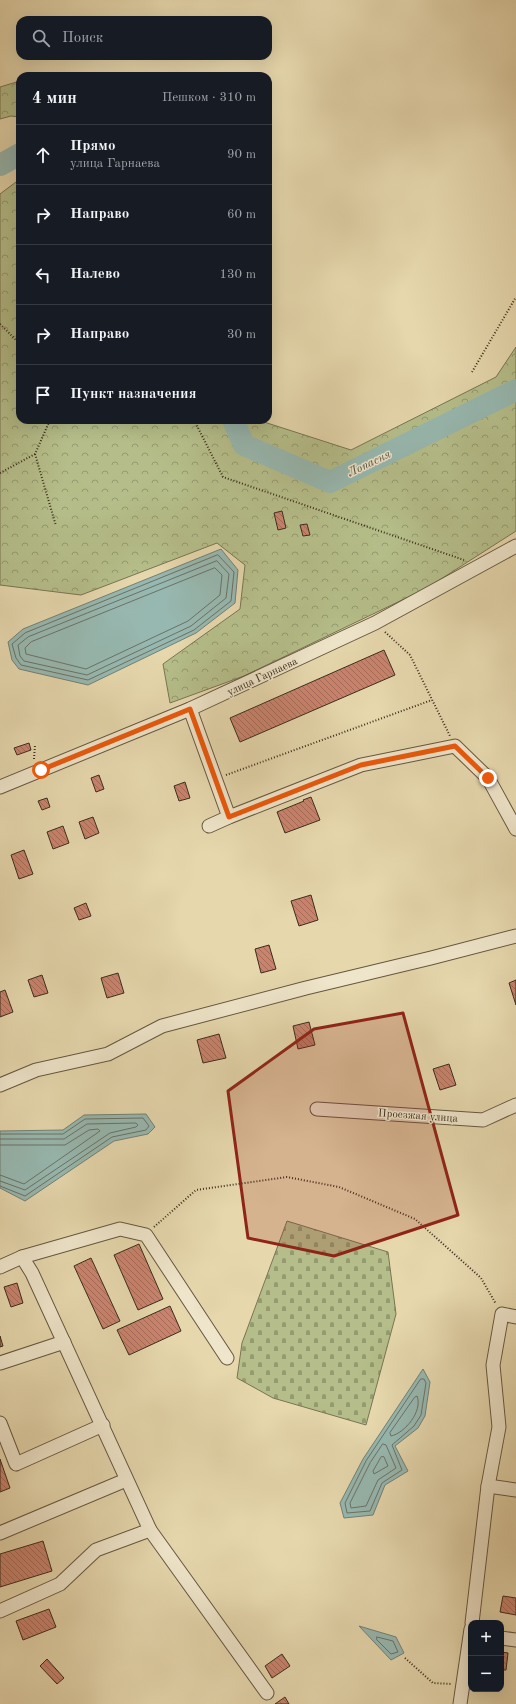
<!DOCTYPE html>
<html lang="ru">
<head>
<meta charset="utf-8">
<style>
	:root { --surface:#171b24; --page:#242831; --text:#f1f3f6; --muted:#9ea1a6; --line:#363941 }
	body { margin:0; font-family:"Old Standard TT",serif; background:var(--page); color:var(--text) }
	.controls { position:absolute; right:12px; bottom:12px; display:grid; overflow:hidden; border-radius:8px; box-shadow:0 4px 16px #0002 }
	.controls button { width:36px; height:36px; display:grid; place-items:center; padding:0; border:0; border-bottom:1px solid var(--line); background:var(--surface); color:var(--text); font:20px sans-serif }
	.stop { position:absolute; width:12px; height:12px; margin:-9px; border:3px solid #ea580c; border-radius:50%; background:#fff }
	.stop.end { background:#ea580c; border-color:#fff; box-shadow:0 1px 4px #0008 }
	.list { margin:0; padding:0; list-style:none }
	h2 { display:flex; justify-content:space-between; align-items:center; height:52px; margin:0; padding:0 16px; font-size:17px }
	h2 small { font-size:13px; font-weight:400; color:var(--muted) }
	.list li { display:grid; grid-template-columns:26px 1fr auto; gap:12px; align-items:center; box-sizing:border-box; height:60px; padding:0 16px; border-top:1px solid var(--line) }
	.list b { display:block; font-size:15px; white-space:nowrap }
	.list p { margin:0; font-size:13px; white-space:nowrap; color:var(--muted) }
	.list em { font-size:13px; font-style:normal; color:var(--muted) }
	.icon { flex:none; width:22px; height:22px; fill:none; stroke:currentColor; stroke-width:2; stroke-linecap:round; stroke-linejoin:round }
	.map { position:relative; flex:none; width:516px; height:1704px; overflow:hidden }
	.search { position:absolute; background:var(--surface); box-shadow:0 4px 16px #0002; left:16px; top:16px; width:256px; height:44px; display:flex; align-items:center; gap:10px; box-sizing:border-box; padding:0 14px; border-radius:12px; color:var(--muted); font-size:15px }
	.panel { position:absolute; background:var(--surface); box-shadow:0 4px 16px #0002; left:16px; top:72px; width:256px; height:352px; border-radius:12px }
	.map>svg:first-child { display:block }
	.forest { fill:url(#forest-crowns); stroke:#787553 }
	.cemetery { fill:url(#cemetery-stones); stroke:#787553 }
	.water { fill:#97b8b0; stroke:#728075 }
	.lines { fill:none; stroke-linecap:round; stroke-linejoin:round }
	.shore { stroke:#697266; stroke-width:1 }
	.river { stroke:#97b8b0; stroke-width:22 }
	.building { fill:url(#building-back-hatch); stroke:#3b2c1c }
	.minor-casing { stroke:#665740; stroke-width:15 }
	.path { stroke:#3b2c1c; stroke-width:2; stroke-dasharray:1 2; stroke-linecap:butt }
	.minor { stroke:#efe5ca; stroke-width:13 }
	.route { stroke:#ea580c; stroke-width:5 }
	.marked { fill:#8f2418; fill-opacity:0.2; stroke:#8f2418; stroke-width:3; stroke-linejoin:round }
	.labels { text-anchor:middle; stroke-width:3; stroke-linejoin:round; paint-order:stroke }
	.street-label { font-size:11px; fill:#3b2c1c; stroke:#efe5ca }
	.water-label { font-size:12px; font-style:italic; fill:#524f41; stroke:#efe5ca }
</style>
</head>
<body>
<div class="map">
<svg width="516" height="1704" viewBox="0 0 516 1704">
	<defs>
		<pattern id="forest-crowns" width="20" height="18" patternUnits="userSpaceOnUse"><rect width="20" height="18" fill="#b5be8a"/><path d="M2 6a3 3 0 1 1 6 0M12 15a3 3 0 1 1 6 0" fill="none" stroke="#949b70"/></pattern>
		<pattern id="cemetery-stones" width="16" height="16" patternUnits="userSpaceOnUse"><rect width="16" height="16" fill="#b5be8a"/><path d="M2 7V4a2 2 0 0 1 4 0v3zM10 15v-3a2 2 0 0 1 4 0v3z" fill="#949b70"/></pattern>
		<pattern id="building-back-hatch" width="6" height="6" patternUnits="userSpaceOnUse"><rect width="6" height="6" fill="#ca836d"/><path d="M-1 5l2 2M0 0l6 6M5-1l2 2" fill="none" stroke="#a56b59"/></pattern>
	</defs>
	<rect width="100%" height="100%" fill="#e6d7ad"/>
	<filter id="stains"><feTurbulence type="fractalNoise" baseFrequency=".005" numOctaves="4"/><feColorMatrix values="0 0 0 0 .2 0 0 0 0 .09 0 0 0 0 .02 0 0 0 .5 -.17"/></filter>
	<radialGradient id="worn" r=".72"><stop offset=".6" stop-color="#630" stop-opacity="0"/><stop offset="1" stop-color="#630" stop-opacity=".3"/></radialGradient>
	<g class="forest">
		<path d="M20 81V117L11 116 0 119V87Z"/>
		<path d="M20 179V420H263L264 422 351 450 496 377 516 347V531L427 588 244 676 170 703 163 664 240 609 245 565 217 543 81 595 0 585V194Z"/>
	</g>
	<path class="cemetery" d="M287 1221 388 1252 396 1314 366 1425 273 1398 237 1378 242 1343Z"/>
	<g class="water">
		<path d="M221 549 238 570 235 603 196 633 88 685 19 669 12 660 8 642 23 629Z"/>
		<path d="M146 1114 155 1127 148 1134 114 1141 25 1201 0 1188V1131L63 1130 84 1115Z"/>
		<path d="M423 1369 430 1382 425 1416 418 1428 395 1446 408 1471 385 1485 373 1515 344 1518 340 1503 363 1459Z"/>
		<path d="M359 1626 396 1637 404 1653 391 1660Z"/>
	</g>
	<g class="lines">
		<g class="shore">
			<path d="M218 555 234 572 231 601 194 630 88 680 21 665 16 658 12 644 25 633Z"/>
			<path d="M217 561 229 574 226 598 191 626 87 675 24 661 20 656 18 645 28 637Z"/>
			<path d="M215 568 222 575 220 595 188 621 86 669 26 654 25 648 31 642Z"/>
			<path d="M0 1134H63L85 1119 143 1118 149 1126 146 1130 112 1137 25 1196 0 1186"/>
			<path d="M0 1139H64L87 1124 136 1123 138 1125 136 1127 110 1133 25 1190 0 1181"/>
			<path d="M0 1145H65L89 1130 98 1129 100 1131 24 1184 0 1175"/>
			<path d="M421 1379H424L426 1383 421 1415 414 1426 392 1445 402 1470 382 1483 370 1511 347 1513 345 1503 366 1461Z"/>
			<path d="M415 1397 417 1396C423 1411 405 1433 391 1436L390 1433Z"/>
			<path d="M383 1444 386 1445 396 1468 378 1480 366 1506 351 1508 350 1503 370 1463Z"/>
			<path d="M384 1457 388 1466 374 1474 373 1471 381 1457Z"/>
			<path d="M377 1637 393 1641 398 1652 391 1654 377 1640Z"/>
		</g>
		<g class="river">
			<path d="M0 165 20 154"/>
			<path d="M233 420 244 445 330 482 516 390"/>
		</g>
	</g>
	<g class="building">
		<path d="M282 511 286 528 278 530 274 513Z"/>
		<path d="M307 524 310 535 303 536 300 525Z"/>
		<path d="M384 650 395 675 240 742 230 718Z"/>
		<path d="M29 743 31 750 17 755 14 748Z"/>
		<path d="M99 775 104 789 96 792 91 778Z"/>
		<path d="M185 782 190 798 179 801 174 786Z"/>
		<path d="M311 797 320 820 285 833 277 812 304 801 303 800Z"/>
		<path d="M47 798 50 807 42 810 38 801Z"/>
		<path d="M93 817 99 833 85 839 79 822Z"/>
		<path d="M63 826 69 843 53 849 47 832Z"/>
		<path d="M24 850 33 874 19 879 11 855Z"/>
		<path d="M311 895 318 920 299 926 291 901Z"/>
		<path d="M86 903 91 916 79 920 74 908Z"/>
		<path d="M269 945 276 969 261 973 255 949Z"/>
		<path d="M118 973 124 993 107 998 101 978Z"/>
		<path d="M42 975 48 993 34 997 28 980Z"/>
		<path d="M516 980V1005L509 983Z"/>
		<path d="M5 990 13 1012 0 1017V992Z"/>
		<path d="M309 1022 315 1045 298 1049 293 1026Z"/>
		<path d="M219 1034 226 1058 203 1063 197 1040Z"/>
		<path d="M449 1064 456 1085 440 1090 433 1069Z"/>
		<path d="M139 1244 163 1299 138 1310 114 1255Z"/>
		<path d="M91 1258 120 1321 103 1329 74 1266Z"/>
		<path d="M17 1283 23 1303 11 1307 4 1287Z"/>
		<path d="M170 1306 181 1331 129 1355 117 1330Z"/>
		<path d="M0 1336 3 1346 0 1347Z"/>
		<path d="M0 1459 10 1488 0 1492Z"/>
		<path d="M43 1541 52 1571 0 1587V1554Z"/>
		<path d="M503 1596 516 1598V1615L500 1612Z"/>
		<path d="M49 1609 56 1627 23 1640 16 1621Z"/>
		<path d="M501 1652 508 1653 506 1670H501Z"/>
		<path d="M282 1654 290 1666 272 1678 265 1666Z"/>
		<path d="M47 1659 64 1678 57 1684 40 1666Z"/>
		<path d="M285 1697 289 1704H275Z"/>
	</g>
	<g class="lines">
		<g class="minor-casing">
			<g id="minor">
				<path d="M190 709 229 817 361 765 455 746 488 778 516 829"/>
				<path d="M0 787 190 709 375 623 516 546"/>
				<path d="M209 826 229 817"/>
				<path d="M0 1085 36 1070 108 1054 162 1026 306 988 431 958 516 936"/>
				<path d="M317 1109 483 1120 516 1105"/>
				<path d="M22 1257 32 1273 150 1530 267 1693"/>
				<path d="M0 1267 22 1257 120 1229 146 1235 227 1358"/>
				<path d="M0 1363 64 1342"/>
				<path d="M0 1423 16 1464 103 1425"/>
				<path d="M488 1486 516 1490"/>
				<path d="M0 1533 126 1480"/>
				<path d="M0 1611 60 1584 96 1550 150 1530"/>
				<path d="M472 1623 488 1486 499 1427 493 1365 502 1314 516 1317"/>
				<path d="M501 1638 516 1640"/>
				<path d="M460 1704 471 1629"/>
			</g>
		</g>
		<g class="path">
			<path d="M0 324 20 344"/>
			<path d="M472 372 516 297"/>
			<path d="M194 420 223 477 464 560"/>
			<path d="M35 454 56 526"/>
			<path d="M0 473 35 454 50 420"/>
			<path d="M385 632 410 655 450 736"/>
			<path d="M34 759 35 745"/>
			<path d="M226 775 432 700"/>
			<path d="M154 1227 196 1190 287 1177 339 1187 415 1219 481 1278 496 1304"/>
			<path d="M405 1658 433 1683 452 1684"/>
		</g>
		<use href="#minor" class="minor"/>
	</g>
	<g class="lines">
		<path class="route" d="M41 770 190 709 229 817 361 765 455 746 488 778"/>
	</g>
	<path class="marked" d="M403 1013 458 1215 334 1256 248 1238 228 1091 314 1029Z"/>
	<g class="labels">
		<g class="street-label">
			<text transform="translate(262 676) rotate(-25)" y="4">улица Гарнаева</text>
			<text transform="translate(418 1115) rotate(4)" y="4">Проезжая улица</text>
		</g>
		<g class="water-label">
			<text transform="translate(369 463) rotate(-26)" y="4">Лопасня</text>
		</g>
	</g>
	<rect width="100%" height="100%" filter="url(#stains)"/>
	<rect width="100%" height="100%" fill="url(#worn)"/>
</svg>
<div class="controls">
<button>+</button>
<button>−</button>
</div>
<div class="stop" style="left:41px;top:770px"></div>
<div class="stop end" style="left:488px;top:778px"></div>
<div class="search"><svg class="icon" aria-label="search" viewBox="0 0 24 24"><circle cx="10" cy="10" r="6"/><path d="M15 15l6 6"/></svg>Поиск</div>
<section class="panel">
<h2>4 мин<small>Пешком · 310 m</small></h2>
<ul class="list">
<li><svg class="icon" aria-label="ahead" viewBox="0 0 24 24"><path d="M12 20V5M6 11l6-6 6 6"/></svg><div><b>Прямо</b><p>улица Гарнаева</p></div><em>90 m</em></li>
<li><svg class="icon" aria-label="right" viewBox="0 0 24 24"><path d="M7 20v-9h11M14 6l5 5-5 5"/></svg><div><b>Направо</b></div><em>60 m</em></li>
<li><svg class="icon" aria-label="left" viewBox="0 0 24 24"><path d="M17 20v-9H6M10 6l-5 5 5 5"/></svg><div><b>Налево</b></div><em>130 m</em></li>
<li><svg class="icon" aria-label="right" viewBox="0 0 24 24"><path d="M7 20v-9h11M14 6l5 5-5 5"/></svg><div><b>Направо</b></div><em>30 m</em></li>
<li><svg class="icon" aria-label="arrive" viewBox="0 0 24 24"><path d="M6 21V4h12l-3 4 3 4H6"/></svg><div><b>Пункт назначения</b></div></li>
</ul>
</section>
</div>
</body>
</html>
